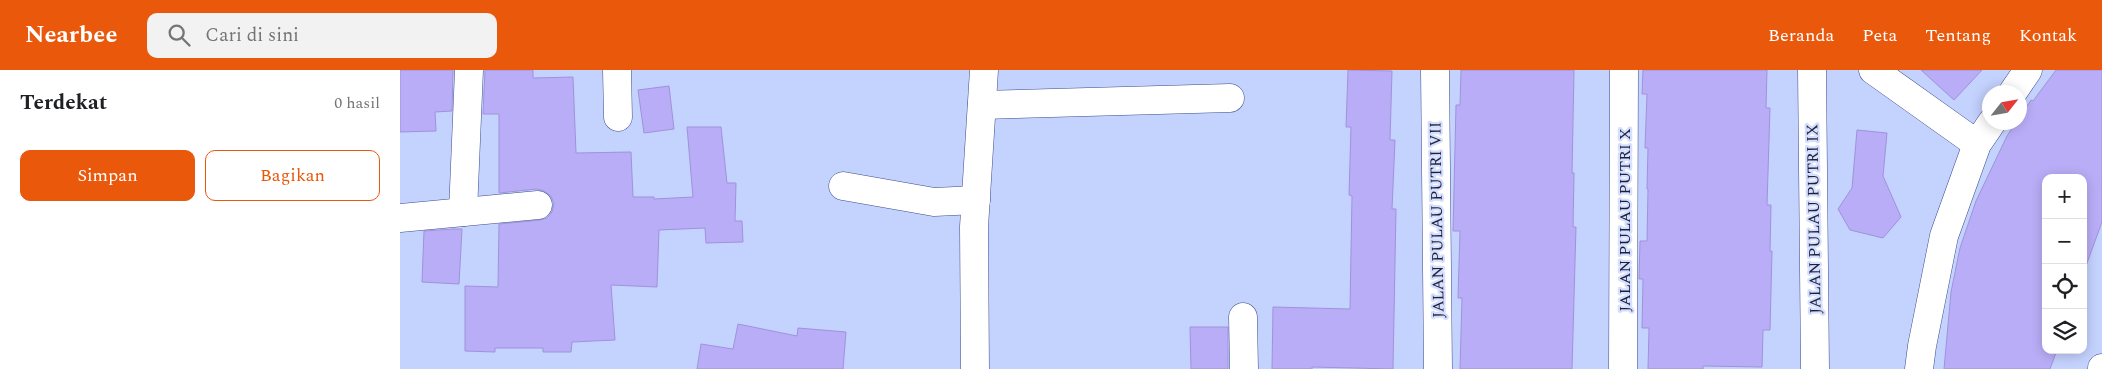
<!DOCTYPE html>
<html lang="id">
<head>
<meta charset="utf-8">
<style>
	:root { --surface:#fff; --page:#f2f2f2; --text:#202124; --muted:#757577; --line:#e0e0e0; --accent:#ea580c }
	body { margin:0; font-family:Spectral,serif; background:var(--page); color:var(--text) }
	.controls { position:absolute; right:15px; bottom:15px; display:grid; overflow:hidden; border-radius:10px; box-shadow:0 2px 12px #0003 }
	.controls button { width:45px; height:45px; display:grid; place-items:center; padding:0; border:0; border-bottom:1px solid var(--line); background:var(--surface); color:var(--text); font:25px sans-serif }
	.compass { position:absolute; left:1582px; top:15px; width:45px; height:45px; border-radius:50%; background:var(--surface); box-shadow:0 2px 12px #0003; rotate:59deg }
	.list { margin:0; padding:0; list-style:none }
	h2 { display:flex; justify-content:space-between; align-items:center; height:65px; margin:0; padding:0 20px; font-size:21px }
	h2 small { font-size:16px; font-weight:400; color:var(--muted) }
	.actions { display:flex; gap:10px; padding:15px 20px }
	.actions a { flex:1; padding:11px 0; border:1px solid var(--accent); border-radius:10px; text-align:center; font-size:18px; color:var(--accent) }
	.actions .main { background:var(--accent); color:#fff }
	.icon { flex:none; width:28px; height:28px; fill:none; stroke:currentColor; stroke-width:2; stroke-linecap:round; stroke-linejoin:round }
	.map { position:relative; flex:none; width:1702px; height:299px; overflow:hidden }
	header { display:flex; align-items:center; gap:30px; box-sizing:border-box; height:70px; padding:0 25px; background:var(--accent); color:#fff }
	header strong { font-size:24px }
	nav { display:flex; gap:28px; margin-inline-start:auto; font-size:18px }
	.search { width:350px; height:45px; background:var(--page); display:flex; align-items:center; gap:12px; box-sizing:border-box; padding:0 18px; border-radius:10px; color:var(--muted); font-size:19px }
	main { display:flex }
	aside { flex:1; background:var(--surface) }
	.map>svg:first-child { display:block }
	.building { fill:#b9adf7; stroke:#9f93db }
	.lines { fill:none; stroke-linecap:round; stroke-linejoin:round }
	.minor-casing { stroke:#3d4c8b; stroke-width:29 }
	.minor { stroke:#fff; stroke-width:28 }
	.labels { text-anchor:middle; stroke-width:4.5; stroke-linejoin:round; paint-order:stroke }
	.street-label { font-size:16px; fill:#1a213c; stroke:#d6dffd }
</style>
</head>
<body>
<header>
<strong>Nearbee</strong>
<div class="search"><svg class="icon" aria-label="search" viewBox="0 0 24 24"><circle cx="10" cy="10" r="6"/><path d="M15 15l6 6"/></svg>Cari di sini</div>
<nav><a>Beranda</a><a>Peta</a><a>Tentang</a><a>Kontak</a></nav>
</header>
<main>
<aside>
<h2>Terdekat<small>0 hasil</small></h2>
<ul class="list">
</ul>
<div class="actions"><a class="main">Simpan</a><a>Bagikan</a></div>
</aside>
<div class="map">
<svg width="1702" height="299" viewBox="0 0 1702 299">
	<rect width="100%" height="100%" fill="#c4d2fe"/>
	<g class="building">
		<path d="M0 0H53L52 41 35 42 36 61 0 62Z"/>
		<path d="M85 0H133V8L173 7 176 83 231 82 233 127H254V129L293 127 287 57H321L327 113H336L335 151H342L343 172 306 173 305 158 259 160 257 217 211 215 215 270 172 272 171 282H143V278H95V282L65 281V216L98 217 99 154 140 150 147 148 152 142 154 134 151 126 144 121 137 119 99 123V44H83Z"/>
		<path d="M948 0 992 1 990 70H995L992 139H996L993 299 912 297V299H872L873 237 950 239 952 126 949 125 951 57H946Z"/>
		<path d="M1061 0H1174L1172 103H1174L1173 157H1176L1172 299H1060L1062 228H1058L1060 161H1053L1056 35H1060Z"/>
		<path d="M1243 0H1367L1366 38H1370L1367 135H1371L1370 181H1372L1370 260H1363L1362 297 1303 296V299H1248L1249 258H1242L1243 209H1239L1240 171H1247L1248 119H1247L1248 78H1245L1247 24H1242Z"/>
		<path d="M1521 0H1582L1554 30Z"/>
		<path d="M1656 0H1702V152L1683 204V108H1646V280H1657L1650 299H1544L1551 222 1560 178 1576 131 1607 66 1616 52H1620V47L1631 30 1633 31Z"/>
		<path d="M269 16 274 59 244 63 238 20Z"/>
		<path d="M1457 60 1487 63 1483 106 1501 147 1483 168 1450 160 1438 139 1452 118Z"/>
		<path d="M54 159H62L59 214 22 212 24 161Z"/>
		<path d="M338 254 397 266 398 258 446 262 443 299H297L301 274 333 279Z"/>
		<path d="M790 257H828V299H791Z"/>
	</g>
	<g class="lines">
		<g class="minor-casing">
			<g id="minor">
				<path d="M217 0 218 47"/>
				<path d="M1035 0 1038 299"/>
				<path d="M1412 0 1415 299"/>
				<path d="M1473 0 1577 74"/>
				<path d="M1613 22 1628 0"/>
				<path d="M582 35 830 28"/>
				<path d="M443 116 534 132 576 130"/>
				<path d="M63 142 69 0"/>
				<path d="M0 148 138 135"/>
				<path d="M843 247 844 299"/>
				<path d="M575 299 574 157 584 0"/>
				<path d="M1223 299 1224 0"/>
				<path d="M1519 299 1522 276 1544 166 1577 74 1592 52"/>
				<path d="M1702 299V298"/>
			</g>
		</g>
		<use href="#minor" class="minor"/>
	</g>
	<g class="labels">
		<g class="street-label">
			<text transform="translate(1413 149) rotate(-91)" y="6">JALAN PULAU PUTRI IX</text>
			<text transform="translate(1036 150) rotate(-91)" y="6">JALAN PULAU PUTRI VII</text>
			<text transform="translate(1224 150) rotate(-90)" y="6">JALAN PULAU PUTRI X</text>
		</g>
	</g>
</svg>
<div class="controls">
<button>+</button>
<button>−</button>
<button><svg class="icon" aria-label="locate" viewBox="0 0 24 24"><circle cx="12" cy="12" r="6"/><path d="M12 2v4M12 18v4M2 12h4M18 12h4"/></svg></button>
<button><svg class="icon" aria-label="layers" viewBox="0 0 24 24"><path d="M12 4l9 5-9 5-9-5zM3 14l9 5 9-5"/></svg></button>
</div>
<svg class="compass" viewBox="-18 -18 36 36"><path d="M0-13l5 13h-10z" fill="#e53935"/><path d="M0 13l5-13h-10z" fill="#757577"/></svg>
</div>
</main>
</body>
</html>
